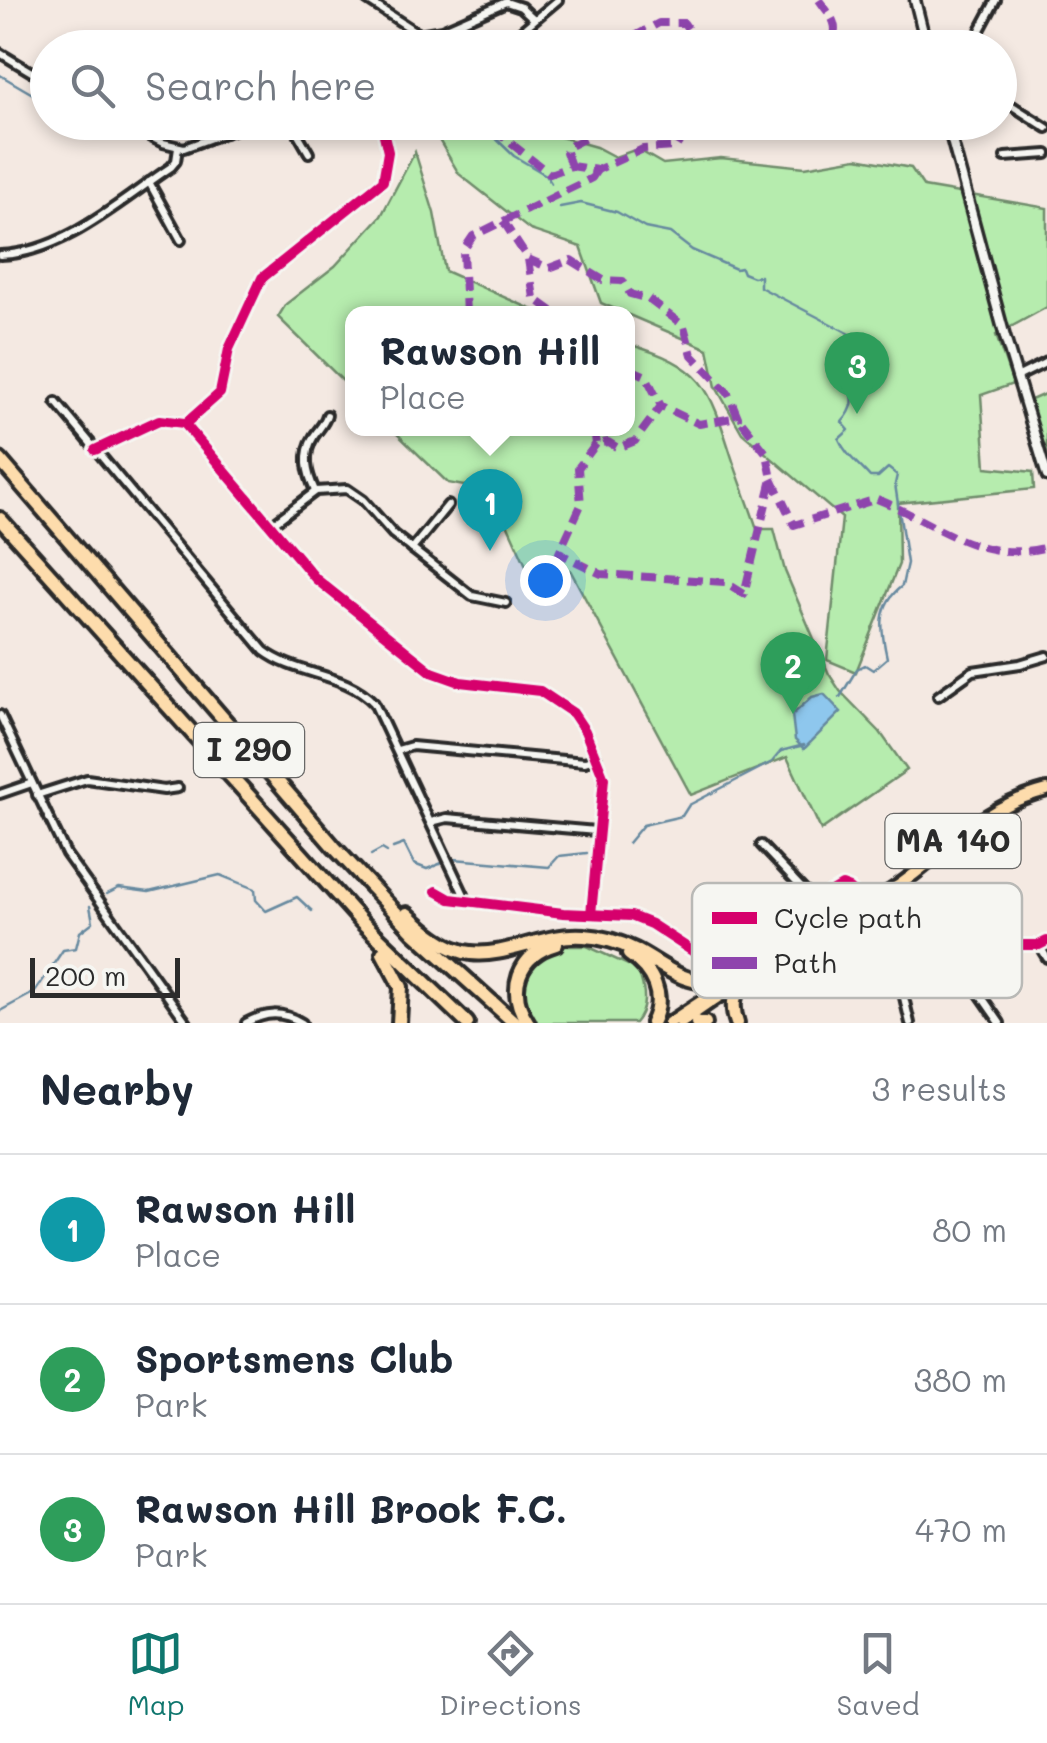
<!DOCTYPE html>
<html lang="en">
<head>
<meta charset="utf-8">
<style>
	:root { --surface:#fff; --page:#f6f6f7; --text:#1f2937; --muted:#747a83; --line:#e0e1e3; --accent:#0f766e }
	body { margin:0; font-family:Mali,sans-serif; background:var(--page); color:var(--text) }
	.scale { position:absolute; left:30px; bottom:25px; width:150px; box-sizing:border-box; padding-left:10px; border:5px solid #2b2b2b; border-top:0; font-size:28px; line-height:35px; white-space:nowrap; color:#2b2b2b; -webkit-text-stroke:8px #f6f6f2; paint-order:stroke }
	.you { position:absolute; left:545px; top:580px; width:35px; height:35px; margin:-25px; border:8px solid #fff; border-radius:50%; background:#1a73e8; box-shadow:0 0 0 15px #1a73e833 }
	.badge { display:grid; place-items:center; width:65px; height:65px; border-radius:50%; background:var(--accent); color:#fff; font-size:32px; font-weight:700 }
	.pin { position:absolute; translate:-50% -82px; filter:drop-shadow(0 2px 5px #0008) }
	.pin::after { content:''; position:absolute; top:52px; width:35px; height:30px; background:inherit; clip-path:polygon(0 0,100% 0,50% 100%) }
	.popup { position:absolute; left:345px; top:306px; width:290px; height:130px; box-sizing:border-box; display:grid; place-content:center; border-radius:20px; background:var(--surface); filter:drop-shadow(0 2px 8px #0005); font-size:32px; white-space:nowrap; color:var(--muted) }
	.popup b { font-size:38px; color:var(--text) }
	.popup::after { content:''; position:absolute; left:50%; top:100%; margin-left:-20px; border:20px solid transparent; border-top-color:var(--surface) }
	.list { margin:0; padding:0; list-style:none }
	h2 { display:flex; justify-content:space-between; align-items:center; height:130px; margin:0; padding:0 40px; font-size:42px }
	h2 small { font-size:32px; font-weight:400; color:var(--muted) }
	.list li { display:grid; grid-template-columns:65px 1fr auto; gap:30px; align-items:center; box-sizing:border-box; height:150px; padding:0 40px; border-top:2px solid var(--line) }
	.list b { display:block; font-size:38px; white-space:nowrap }
	.list p { margin:0; font-size:32px; white-space:nowrap; color:var(--muted) }
	.list em { font-size:32px; font-style:normal; color:var(--muted) }
	.icon { flex:none; width:55px; height:55px; fill:none; stroke:currentColor; stroke-width:2; stroke-linecap:round; stroke-linejoin:round }
	.map { position:relative; flex:none; width:1047px; height:1023px; overflow:hidden }
	.search { position:absolute; background:var(--surface); box-shadow:0 5px 15px #0003; left:30px; right:30px; top:30px; height:110px; display:flex; align-items:center; gap:25px; box-sizing:border-box; padding:0 35px; border-radius:55px; color:var(--muted); font-size:38px }
	.sheet { height:580px; background:var(--surface) }
	nav { display:flex; justify-content:space-around; align-items:center; box-sizing:border-box; height:140px; border-top:2px solid var(--line); background:var(--surface); font-size:28px; color:var(--muted) }
	nav a { display:grid; justify-items:center; gap:5px }
	nav .on { color:var(--accent) }
	.map>svg:first-child { display:block }
	.green { fill:#b6ecae; stroke:#708c6c; stroke-width:2.5 }
	.water { fill:#8ec7ed; stroke:#66899f; stroke-width:2.5 }
	.lines { fill:none; stroke-linecap:round; stroke-linejoin:round }
	.stream { stroke:#66899f; stroke-width:2.5 }
	.minor-casing { stroke:#2b2b2b; stroke-width:14 }
	.tertiary-casing { stroke:#2b2b2b; stroke-width:15 }
	.primary-casing { stroke:#2b2b2b; stroke-width:18 }
	.motorway-casing { stroke:#2b2b2b; stroke-width:20 }
	.minor { stroke:#f6f6f2; stroke-width:6 }
	.tertiary { stroke:#f6f6f2; stroke-width:8 }
	.primary { stroke:#fddcac; stroke-width:10 }
	.motorway { stroke:#fddcac; stroke-width:12 }
	.quiet { stroke:#8e44ad; stroke-width:8; stroke-dasharray:15 8; stroke-linecap:butt }
	.cycleway-casing { stroke:#f6f6f2; stroke-width:16 }
	.cycleway { stroke:#d6006c; stroke-width:10 }
	.labels { text-anchor:middle; stroke-width:8; stroke-linejoin:round; paint-order:stroke }
	.shield { fill:#f6f6f2; stroke:#686867; stroke-width:2.5 }
	.shield-label { font-size:32px; font-weight:bold; fill:#2b2b2b }
	.key { fill:#f6f6f2; stroke:#b9b9b6; stroke-width:2.5 }
	.key-label { font-size:28px; fill:#2b2b2b }
</style>
</head>
<body>
<div class="map">
<svg width="1047" height="1023" viewBox="0 0 1047 1023">
	<rect width="100%" height="100%" fill="#f4e9e2"/>
	<filter id="ink" filterUnits="userSpaceOnUse"><feTurbulence type="fractalNoise" baseFrequency=".01" numOctaves="2"/><feDisplacementMap in="SourceGraphic" scale="20" xChannelSelector="R" yChannelSelector="G"/><feConvolveMatrix kernelMatrix="1 2 1 2 8 2 1 2 1" color-interpolation-filters="sRGB"/></filter>
	<g filter="url(#ink)">
		<g class="green">
			<path d="M429 123H511L596 147 615 157 637 149 663 164 721 158 805 167 857 158 911 168 924 187 1047 208V307L996 335 1013 384 981 395 986 467 1033 472 1034 489 898 503 899 564 856 672 827 660 842 518 742 433 716 387 708 349 601 303 581 247 530 230 459 174Z"/>
			<path d="M415 152 434 213 445 271 540 313 352 314V390L278 317 286 304 335 266 381 216Z"/>
			<path d="M628 344C703 366 709 385 731 455 739 480 749 504 757 529H774L785 571 829 674 840 691 880 732 907 770 821 830 787 757 691 795 570 570 542 601 487 479 464 486 448 483 392 429 628 428Z"/>
			<path d="M1047 393V476L1024 403Z"/>
			<path d="M566 946H587L637 969C645 987 649 1007 635 1023H537C529 1015 526 1005 524 994 518 963 541 952 566 946Z"/>
		</g>
		<path class="water" d="M824 694 841 712 804 749 795 740 792 715 812 697Z"/>
		<g class="lines">
			<g class="stream">
				<path d="M0 75 48 103"/>
				<path d="M85 122 99 130 131 137"/>
				<path d="M449 122 488 131 514 156 546 175 551 183"/>
				<path d="M149 130 205 122"/>
				<path d="M560 207 581 203 617 212 645 228 670 233 692 250 736 269 741 268 743 273 753 277 760 276V287L858 338 866 352 873 355 869 366 858 364 852 368 860 375 857 380 853 378 850 382C854 399 855 408 842 422L849 430 839 439C846 456 858 463 870 477H878L888 468 897 475 895 484 907 563 902 586C876 606 881 631 887 658L873 670 865 665 857 669 840 697"/>
				<path d="M628 843 643 825 682 816 689 805 772 762 781 751 804 745"/>
				<path d="M393 848 404 844 414 864 427 869 442 863"/>
				<path d="M371 855 382 849 387 852"/>
				<path d="M454 859 549 867 559 856 587 853"/>
				<path d="M107 894 119 888 149 892 220 875 255 889 256 900 266 911 297 897 312 911"/>
				<path d="M0 1011 35 992 63 950 76 948 80 932 93 922 90 906"/>
			</g>
			<g class="minor-casing">
				<g id="minor">
					<path d="M367 0 419 34 442 30 506 2 521 7 534 19"/>
					<path d="M250 48 274 42"/>
					<path d="M501 48 558 0"/>
					<path d="M977 48 980 30 996 0"/>
					<path d="M0 53 48 82"/>
					<path d="M1000 98 1047 128"/>
					<path d="M120 122 163 143 184 148 255 122"/>
					<path d="M291 122 309 153"/>
					<path d="M1005 157 1047 154"/>
					<path d="M149 182 181 240"/>
					<path d="M0 255C64 253 120 201 171 167L176 161 178 148"/>
					<path d="M1017 377 1047 362"/>
					<path d="M56 402 264 651C297 676 345 672 374 703L467 901"/>
					<path d="M185 424 220 393 229 349 262 278 383 181 388 152 381 122"/>
					<path d="M95 450 159 420 184 423 316 579 432 672 460 682 540 691 573 713 585 731 604 778 591 914"/>
					<path d="M315 491C307 473 302 455 314 436 319 428 324 425 327 415"/>
					<path d="M271 525 316 491 347 489 363 500 393 534 472 596 506 603"/>
					<path d="M412 549 448 505"/>
					<path d="M938 696 973 671 1020 664 1047 656"/>
					<path d="M0 715 66 854 187 1023"/>
					<path d="M398 750 412 746 585 762 597 758"/>
					<path d="M0 794 32 783"/>
					<path d="M37 795 87 779 164 790 178 788"/>
					<path d="M431 822 447 818 596 831"/>
					<path d="M761 845 814 901"/>
					<path d="M436 891 450 899 563 913 631 916 651 924 700 956 713 958 729 953 842 886 850 889 900 940 909 945H1039L1047 941"/>
					<path d="M898 938 895 959 910 1023"/>
					<path d="M1039 945 1047 958"/>
					<path d="M954 946 977 990 1000 1023"/>
					<path d="M246 1023C266 1012 282 1011 302 1023"/>
				</g>
			</g>
			<g class="tertiary-casing">
				<g id="tertiary">
					<path d="M915 0 927 48"/>
					<path d="M947 122 1005 337 1047 476"/>
				</g>
			</g>
			<g class="primary-casing">
				<g id="primary">
					<path d="M669 1023 770 956"/>
					<path d="M681 1023C749 972 825 935 895 888 951 850 977 808 1047 790"/>
				</g>
			</g>
			<g class="motorway-casing">
				<g id="motorway">
					<path d="M0 460 334 847 413 931 515 1023"/>
					<path d="M0 519 362 922 467 1023"/>
					<path d="M407 914C424 930 447 951 471 953 507 957 545 933 584 936 602 937 619 942 635 950 659 962 683 985 712 981 724 980 736 973 748 969"/>
					<path d="M383 953 401 987 399 1023"/>
					<path d="M629 954C653 970 666 996 652 1023"/>
					<path d="M528 1023C506 990 518 955 556 944"/>
					<path d="M697 1023H705"/>
					<path d="M737 1023C730 1003 734 988 751 976"/>
				</g>
			</g>
			<use href="#minor" class="minor"/>
			<use href="#tertiary" class="tertiary"/>
			<use href="#primary" class="primary"/>
			<use href="#motorway" class="motorway"/>
			<g class="quiet">
				<path d="M819 0C832 18 843 27 827 48"/>
				<path d="M613 48 659 23H684L696 41 695 48"/>
				<path d="M778 48 786 40 802 48"/>
				<path d="M471 122 494 130 550 174 571 166 597 170 643 149 676 147 692 122"/>
				<path d="M571 166 566 152 570 146 591 135 593 130 588 122"/>
				<path d="M503 221 528 259 534 298 556 314"/>
				<path d="M528 259 549 268 571 260 603 280 623 281 630 294 648 299 684 326 692 355 728 393 738 417 699 424 661 406"/>
				<path d="M466 314 463 251 473 236 592 178 597 170"/>
				<path d="M594 428 596 444 608 442 618 448 635 441 661 406 646 376 628 368"/>
				<path d="M596 444 578 468 581 505 559 553 601 574 725 582 744 594 772 479 767 454 738 417"/>
				<path d="M772 479 794 525 877 499C937 523 979 565 1047 547"/>
			</g>
			<g class="cycleway-casing">
				<g id="cycleway">
					<path d="M185 424 220 393 229 349 262 278 383 181 388 152 381 122"/>
					<path d="M95 450 159 420 184 423 316 579 432 672 460 682 540 691 573 713 585 731 604 778 591 914"/>
					<path d="M436 891 450 899 563 913 631 916 651 924 700 956 713 958 729 953 842 886 850 889 900 940 909 945H1039L1047 941"/>
				</g>
			</g>
			<use href="#cycleway" class="cycleway"/>
		</g>
	</g>
	<g class="labels">
		<g class="shield">
			<rect x="194" y="723" width="110" height="54" rx="8"/>
			<rect x="885.5" y="814" width="135" height="54" rx="8"/>
		</g>
		<g class="shield-label">
			<text x="249" y="761">I 290</text>
			<text x="953" y="852">MA 140</text>
		</g>
	</g>
	<rect x="692" y="883" width="330" height="115" rx="15" class="key"/>
	<rect x="712" y="912" width="45" height="12" fill="#d6006c"/>
	<rect x="712" y="957" width="45" height="12" fill="#8e44ad"/>
	<g class="key-label">
		<text x="774" y="928">Cycle path</text>
		<text x="774" y="973">Path</text>
	</g>
</svg>
<div class="scale">200 m</div>
<div class="you"></div>
<div class="pin badge" style="left:490px;top:551px;background:#0f9aa8">1</div>
<div class="popup"><b>Rawson Hill</b>Place</div>
<div class="pin badge" style="left:793px;top:714px;background:#2e9e5b">2</div>
<div class="pin badge" style="left:857px;top:414px;background:#2e9e5b">3</div>
<div class="search"><svg class="icon" aria-label="search" viewBox="0 0 24 24"><circle cx="10" cy="10" r="6"/><path d="M15 15l6 6"/></svg>Search here</div>
</div>
<section class="sheet">
<h2>Nearby<small>3 results</small></h2>
<ul class="list">
<li><span class="badge" style="background:#0f9aa8">1</span><div><b>Rawson Hill</b><p>Place</p></div><em>80 m</em></li>
<li><span class="badge" style="background:#2e9e5b">2</span><div><b>Sportsmens Club</b><p>Park</p></div><em>380 m</em></li>
<li><span class="badge" style="background:#2e9e5b">3</span><div><b>Rawson Hill Brook F.C.</b><p>Park</p></div><em>470 m</em></li>
</ul>
</section>
<nav>
<a class="on"><svg class="icon" aria-label="map" viewBox="0 0 24 24"><path d="M3 6l6-2 6 2 6-2v14l-6 2-6-2-6 2zM9 4v14M15 6v14"/></svg>Map</a>
<a><svg class="icon" aria-label="directions" viewBox="0 0 24 24"><path d="M12 3l9 9-9 9-9-9zM9 14v-3h6M13 9l2 2-2 2"/></svg>Directions</a>
<a><svg class="icon" aria-label="saved" viewBox="0 0 24 24"><path d="M7 4h10v16l-5-4-5 4z"/></svg>Saved</a>
</nav>
</body>
</html>
